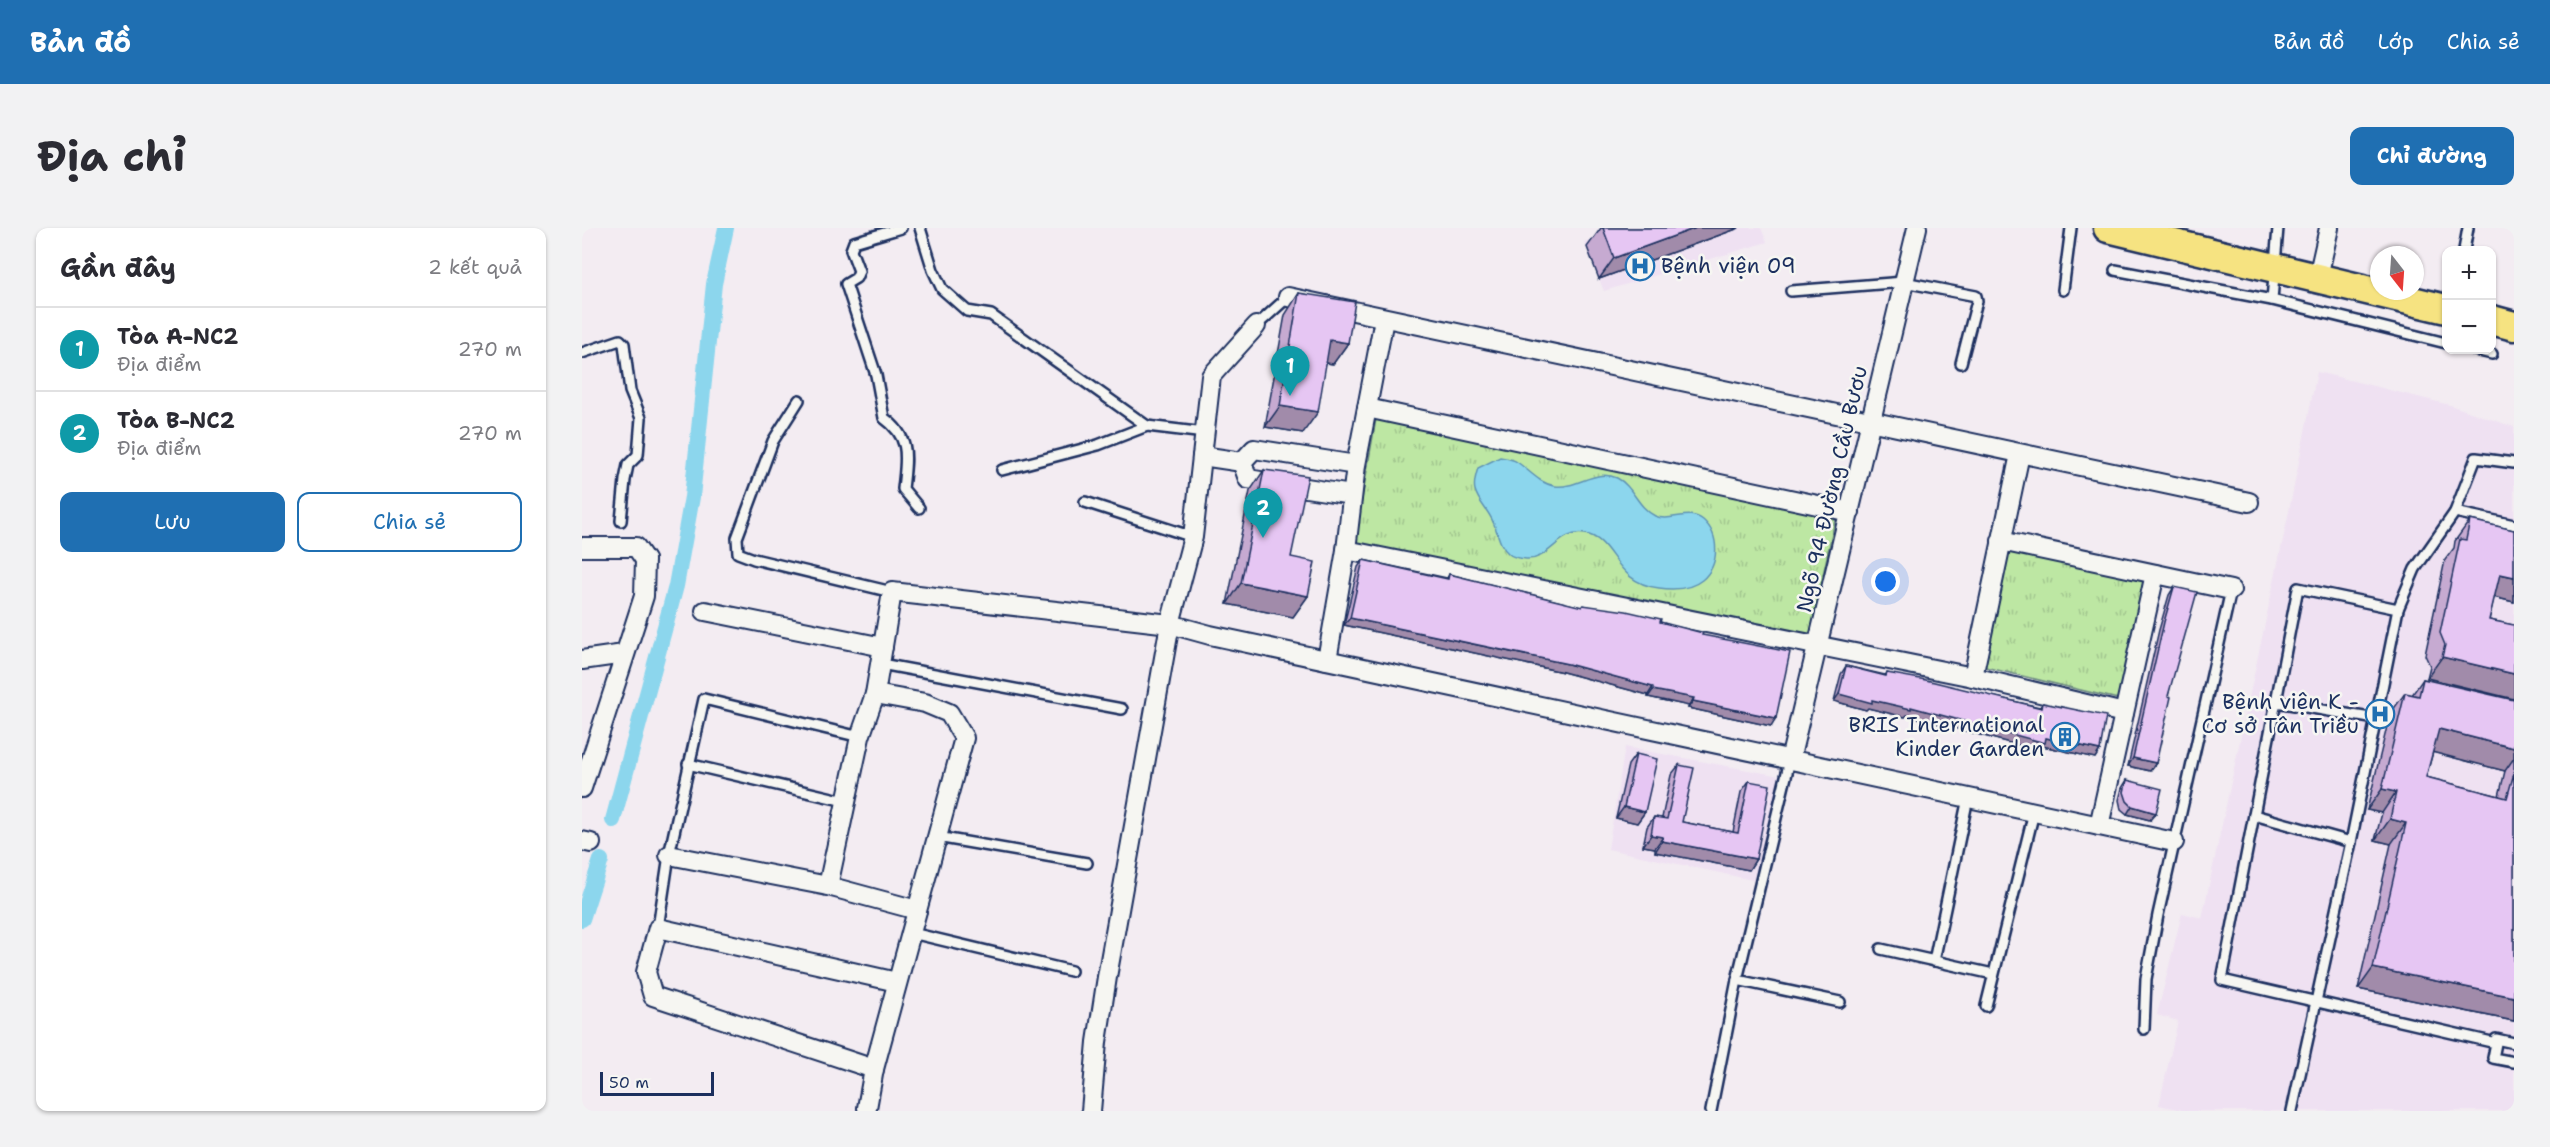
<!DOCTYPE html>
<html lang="vi">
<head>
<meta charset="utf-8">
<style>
	:root { --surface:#fff; --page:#f2f2f3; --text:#2b2b33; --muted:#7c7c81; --line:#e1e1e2; --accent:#1f6fb2 }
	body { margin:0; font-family:"Shantell Sans",sans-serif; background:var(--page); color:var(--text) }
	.controls { position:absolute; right:18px; top:18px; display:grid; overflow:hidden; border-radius:12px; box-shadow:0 2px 4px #0004 }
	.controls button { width:54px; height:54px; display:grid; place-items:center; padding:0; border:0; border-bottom:2px solid var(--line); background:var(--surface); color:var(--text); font:30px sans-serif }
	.compass { position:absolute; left:1788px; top:18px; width:54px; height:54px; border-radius:50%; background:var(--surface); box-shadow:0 2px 4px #0004; rotate:163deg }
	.scale { position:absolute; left:18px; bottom:15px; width:114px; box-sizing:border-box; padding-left:6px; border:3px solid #1b2f5e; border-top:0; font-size:16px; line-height:21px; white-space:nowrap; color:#1b2f5e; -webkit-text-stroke:4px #f6f6f2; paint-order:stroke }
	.you { position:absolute; left:1304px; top:354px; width:21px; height:21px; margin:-15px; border:4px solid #fff; border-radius:50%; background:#1a73e8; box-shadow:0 0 0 9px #1a73e833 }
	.badge { display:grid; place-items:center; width:39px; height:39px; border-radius:50%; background:var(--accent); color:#fff; font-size:20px; font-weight:700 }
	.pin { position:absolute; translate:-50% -50px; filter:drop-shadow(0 2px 3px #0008) }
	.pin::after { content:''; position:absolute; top:32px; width:21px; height:18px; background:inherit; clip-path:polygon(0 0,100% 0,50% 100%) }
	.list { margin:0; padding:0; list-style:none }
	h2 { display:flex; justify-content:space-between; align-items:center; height:78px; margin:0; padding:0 24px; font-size:26px }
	h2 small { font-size:20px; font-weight:400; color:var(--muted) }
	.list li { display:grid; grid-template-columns:39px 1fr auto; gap:18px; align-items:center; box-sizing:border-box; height:84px; padding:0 24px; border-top:2px solid var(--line) }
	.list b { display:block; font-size:22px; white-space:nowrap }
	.list p { margin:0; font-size:20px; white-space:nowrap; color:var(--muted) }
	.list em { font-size:20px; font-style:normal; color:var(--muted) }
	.actions { display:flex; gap:12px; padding:18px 24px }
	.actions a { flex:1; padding:14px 0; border:2px solid var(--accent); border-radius:12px; text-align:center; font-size:21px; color:var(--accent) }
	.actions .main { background:var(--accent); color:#fff }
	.map { position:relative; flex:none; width:1932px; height:883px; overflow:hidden; border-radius:12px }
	header { display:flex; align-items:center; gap:36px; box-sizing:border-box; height:84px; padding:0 30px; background:var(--accent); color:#fff }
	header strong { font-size:28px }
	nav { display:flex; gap:33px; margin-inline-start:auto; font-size:21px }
	.intro { display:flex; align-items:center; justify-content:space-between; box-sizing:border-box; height:144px; padding:0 36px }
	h1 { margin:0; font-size:42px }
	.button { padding:15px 27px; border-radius:12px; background:var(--accent); color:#fff; font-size:21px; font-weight:700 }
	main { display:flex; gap:36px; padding:0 36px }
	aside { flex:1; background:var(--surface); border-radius:12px; box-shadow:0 2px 4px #0004 }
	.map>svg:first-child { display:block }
	.built { fill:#efe1f2 }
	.grass { fill:url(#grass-tufts); stroke:#6c8b80; stroke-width:1.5 }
	.water { fill:#8cd6ed; stroke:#5f93b4; stroke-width:1.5 }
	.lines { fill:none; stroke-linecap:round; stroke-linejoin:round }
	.canal { stroke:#8cd6ed; stroke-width:16 }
	.lane-casing { stroke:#1b2f5e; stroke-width:14 }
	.street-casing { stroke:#1b2f5e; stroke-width:22 }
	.primary-casing { stroke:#1b2f5e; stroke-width:33 }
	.lane { stroke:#f6f6f2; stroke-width:9 }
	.street { stroke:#f6f6f2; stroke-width:18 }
	.primary { stroke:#f6e381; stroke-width:28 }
	.wall { fill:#c6aad1; stroke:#1b2f5e; stroke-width:1.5; fill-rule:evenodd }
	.shaded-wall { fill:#a18baa; stroke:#1b2f5e; stroke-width:1.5 }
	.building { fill:#e6c6f3; stroke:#1b2f5e; stroke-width:1.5 }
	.labels { text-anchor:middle; stroke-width:5; stroke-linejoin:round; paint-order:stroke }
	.poi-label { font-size:21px; fill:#1b2f5e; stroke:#f6f6f2; text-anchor:end }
	.street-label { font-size:21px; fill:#1b2f5e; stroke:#f6f6f2 }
</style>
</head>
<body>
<header>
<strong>Bản đồ</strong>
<nav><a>Bản đồ</a><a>Lớp</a><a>Chia sẻ</a></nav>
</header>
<div class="intro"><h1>Địa chỉ</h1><a class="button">Chỉ đường</a></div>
<main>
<aside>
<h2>Gần đây<small>2 kết quả</small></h2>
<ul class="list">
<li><span class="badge" style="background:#0f9aa8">1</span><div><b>Tòa A-NC2</b><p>Địa điểm</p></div><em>270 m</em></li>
<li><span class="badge" style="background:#0f9aa8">2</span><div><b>Tòa B-NC2</b><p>Địa điểm</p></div><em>270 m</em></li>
</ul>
<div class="actions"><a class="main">Lưu</a><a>Chia sẻ</a></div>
</aside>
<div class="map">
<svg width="1932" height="883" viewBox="0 0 1932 883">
	<defs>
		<pattern id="grass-tufts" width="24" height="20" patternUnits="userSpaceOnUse" patternTransform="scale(1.5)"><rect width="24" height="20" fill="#bde7a3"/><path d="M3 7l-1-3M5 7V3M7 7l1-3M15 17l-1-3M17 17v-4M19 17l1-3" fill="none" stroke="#a2c68f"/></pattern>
	</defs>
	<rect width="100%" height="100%" fill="#f3ecf2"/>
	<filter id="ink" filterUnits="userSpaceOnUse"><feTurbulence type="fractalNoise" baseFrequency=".0167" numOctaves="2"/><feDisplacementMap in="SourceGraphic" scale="12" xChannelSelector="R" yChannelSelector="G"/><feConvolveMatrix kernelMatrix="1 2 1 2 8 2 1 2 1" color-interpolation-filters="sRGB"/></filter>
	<g filter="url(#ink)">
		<g class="built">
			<path d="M1037 0H1179L1185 14 1022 63 1002 14Z"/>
			<path d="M1735 144 1868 177 1932 199V883H1604L1577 877 1596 793 1575 787 1600 685 1620 690 1706 288Z"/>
			<path d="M1043 519 1198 548 1175 653 1026 621Z"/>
		</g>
		<g class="grass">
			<path d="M794 191 1254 288 1241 347 1247 349 1243 367 1237 366 1228 409 772 317Z"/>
			<path d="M1427 322 1563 354 1536 471 1403 439Z"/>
		</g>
		<path class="water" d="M918 229C924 230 931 231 935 234 948 243 958 256 973 258 995 261 1013 240 1035 250 1051 258 1056 280 1073 288 1088 295 1107 280 1121 292 1138 307 1138 337 1120 352 1108 362 1092 362 1077 360 1031 355 1033 311 1003 306 977 301 968 333 944 331 938 330 931 330 927 326 917 318 916 304 911 294 907 283 896 274 893 262 891 255 894 247 896 240Z"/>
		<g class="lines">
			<g class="canal">
				<path d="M31 592 94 358 110 269 132 56 144 0"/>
				<path d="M0 691 19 632"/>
			</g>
			<g class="lane-casing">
				<g id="lane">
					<path d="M319 0 272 14 269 22 277 43 274 50 264 56 294 147 302 190C330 210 324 231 321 261L337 280"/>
					<path d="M338 0 351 42 360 61 385 83 409 87 565 198"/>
					<path d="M1882 22 1886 0"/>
					<path d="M1533 42 1690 72 1864 115"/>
					<path d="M1481 62 1489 0"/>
					<path d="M1209 63 1322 54 1394 68 1395 73 1379 135"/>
					<path d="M1690 72 1696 0"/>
					<path d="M674 98 706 69"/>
					<path d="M1893 122 1910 126"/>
					<path d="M0 125 38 112 42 116 48 163 59 190 56 227 46 237 43 252 39 293"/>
					<path d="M217 172 191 213 155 310 156 325 172 331 310 364"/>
					<path d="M420 242 516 217 565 198 623 205"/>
					<path d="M503 274 611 309"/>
					<path d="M1873 284 1932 297"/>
					<path d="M1816 381 1716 360 1640 752 1914 815 1911 830 1932 834"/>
					<path d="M299 436 540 481"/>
					<path d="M1694 474 1794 491"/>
					<path d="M106 536 263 573"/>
					<path d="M1672 587 1769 614"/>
					<path d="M355 609 505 635"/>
					<path d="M76 700 87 627 122 471 278 509"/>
					<path d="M330 705 489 743"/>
					<path d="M1299 721 1411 746"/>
					<path d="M1352 733 1386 570"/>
					<path d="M1155 752 1258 774"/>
					<path d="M1404 778 1452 584"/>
					<path d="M1562 801 1564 751 1576 687 1649 362"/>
					<path d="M1914 815V811L1932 815"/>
					<path d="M1129 883 1155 752 1208 532"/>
					<path d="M1710 883 1769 614 1816 381 1833 341 1873 284 1894 230 1932 235"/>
				</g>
			</g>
			<g class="street-casing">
				<g id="street">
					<path d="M1736 49 1747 0"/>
					<path d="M706 69 1667 274"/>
					<path d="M785 180 1268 284"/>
					<path d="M620 228 660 234"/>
					<path d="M770 267 666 251 660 234 672 221 774 237"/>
					<path d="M1419 313 1649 362"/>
					<path d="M0 319H54L63 332"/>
					<path d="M764 322 1391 449 1542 485"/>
					<path d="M123 383 301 419"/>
					<path d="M0 432 42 426"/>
					<path d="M745 432 764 322 774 237 802 91"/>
					<path d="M1391 449 1438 226"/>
					<path d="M1208 532 1335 0"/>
					<path d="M0 560 62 368 63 332"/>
					<path d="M1517 598 1573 346"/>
					<path d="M0 613 9 615"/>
					<path d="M87 627 246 658 335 682"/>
					<path d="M246 658 278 509 293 466 310 364 588 396 628 407 1592 614"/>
					<path d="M292 841 71 768 64 744 76 700 315 754"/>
					<path d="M285 880 292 841 382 510 367 485 343 475 293 466"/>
					<path d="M509 883 515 814 525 749 588 396 611 309 629 148 674 98"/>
				</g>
			</g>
			<g class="primary-casing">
				<g id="primary">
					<path d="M1526 0 1864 81"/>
					<path d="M1910 92 1932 98"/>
				</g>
			</g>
			<use href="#lane" class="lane"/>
			<use href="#street" class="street"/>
			<use href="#primary" class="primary"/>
		</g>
		<g class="wall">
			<path d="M1019 0H1157L1017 51 1005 19Z"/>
			<path d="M717 65 766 115 751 136 744 135 721 205 683 199 703 87Z"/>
			<path d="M682 242 709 329 726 368 711 389 645 376 668 263Z"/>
			<path d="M1888 292 1932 302V374L1912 369 1907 392 1932 397V471L1845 450 1848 438 1843 427 1863 332 1872 320 1873 313Z"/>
			<path d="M781 332 865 350 867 346 999 379 1001 377 1078 394 1120 407 1189 498 1106 480 1107 478 1066 469V467L981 444 762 397 776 339Z"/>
			<path d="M1592 359 1590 450 1586 468 1574 535 1568 543 1546 538 1577 402 1587 367Z"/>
			<path d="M1264 438 1303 447 1305 445 1458 479 1461 475 1518 522 1513 530 1461 518 1457 523 1325 487 1323 489 1286 480 1284 482 1252 473 1259 446Z"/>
			<path d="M1841 451 1932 472V793L1776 761 1809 616 1793 612 1800 585 1785 582 1808 486 1823 465 1830 467ZM1851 524 1923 543 1917 568 1844 549Z"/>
			<path d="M1054 526 1063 584 1055 595 1034 590 1046 537Z"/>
			<path d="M1097 537 1100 594 1151 604 1159 564 1167 553 1174 631 1167 642 1073 624V620L1061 618 1065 599 1072 589 1080 590 1089 547Z"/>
			<path d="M1545 552 1568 592 1545 586 1539 581 1537 572 1540 560Z"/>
		</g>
		<g class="shaded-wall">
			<path d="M1114 0H1157L1017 51 1032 30Z"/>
			<path d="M748 112 766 115 751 136 733 133Z"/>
			<path d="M698 178 736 184 721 205 683 199Z"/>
			<path d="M1918 346 1932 349V374L1903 367Z"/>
			<path d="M659 355 726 368 711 389 645 376Z"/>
			<path d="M768 390 986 436 1071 459 1066 467 981 444 762 397Z"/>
			<path d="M1860 429 1932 446V471L1845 450Z"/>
			<path d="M1071 462 1112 470 1107 478 1066 469Z"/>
			<path d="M1257 466 1329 479 1518 522 1513 530 1461 518 1457 523 1325 487 1323 489 1286 480 1284 482 1252 473Z"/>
			<path d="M1111 473 1194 490 1189 498 1106 480Z"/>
			<path d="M1857 501 1932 520V530L1923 543 1842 522Z"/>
			<path d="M1551 530 1574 535 1568 543 1546 538Z"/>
			<path d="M1800 561 1814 564 1800 585 1785 582Z"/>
			<path d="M1550 578 1574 585 1568 592 1545 586Z"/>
			<path d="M1042 579 1063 584 1055 595 1034 590Z"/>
			<path d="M1808 591 1824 595 1809 616 1793 612Z"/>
			<path d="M1069 607 1081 609 1073 620 1061 618Z"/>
			<path d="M1080 613 1174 631 1167 642 1073 624Z"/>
			<path d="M1791 740 1932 769V793L1776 761Z"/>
		</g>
		<g class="building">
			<path d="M1021 0H1114L1032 30Z"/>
			<path d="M717 65 773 74 766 115 748 112 736 184 698 178Z"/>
			<path d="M682 242 726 248 709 329 733 334 726 368 659 355Z"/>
			<path d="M1888 292 1932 302V349L1918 346 1907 392 1932 397V446L1860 429 1863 417 1858 405 1878 311 1884 312Z"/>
			<path d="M781 332 866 351 867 346 1000 379 1001 377 1044 383 1079 391 1078 394 1121 405 1120 407 1208 424 1194 490 1111 473 1112 470 1071 462V459L986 436 768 390Z"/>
			<path d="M1592 359 1615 364 1586 468 1589 469 1574 535 1551 530 1582 394Z"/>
			<path d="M1264 438 1304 448 1305 445 1344 452 1460 480 1461 475 1524 488 1518 522 1464 510 1463 515 1329 479V481L1290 472V475L1257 466Z"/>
			<path d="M1841 451 1932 472V520L1857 501 1844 549 1925 570 1932 545V769L1791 740 1824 595 1808 591 1814 564 1800 561 1823 465 1837 468Z"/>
			<path d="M1054 526 1075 531 1063 584 1042 579Z"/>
			<path d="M1097 537 1112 540 1100 594 1156 605 1167 553 1188 557 1174 631 1080 613 1081 609 1069 607 1072 589 1085 591Z"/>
			<path d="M1545 552 1580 561 1574 585 1550 578 1545 573 1542 564Z"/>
		</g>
	</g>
	<defs>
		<g id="hospital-ring" transform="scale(1.5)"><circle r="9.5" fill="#f6f6f2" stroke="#1f6fb2" stroke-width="1.5"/><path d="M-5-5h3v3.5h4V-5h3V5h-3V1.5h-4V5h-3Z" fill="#1f6fb2"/></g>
		<g id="building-ring" transform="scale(1.5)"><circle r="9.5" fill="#f6f6f2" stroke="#1f6fb2" stroke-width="1.5"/><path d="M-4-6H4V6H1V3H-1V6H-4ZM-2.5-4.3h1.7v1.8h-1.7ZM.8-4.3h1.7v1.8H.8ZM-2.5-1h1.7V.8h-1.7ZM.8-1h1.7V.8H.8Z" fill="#1f6fb2"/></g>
	</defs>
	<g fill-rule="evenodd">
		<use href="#hospital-ring" x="1058" y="38"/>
		<use href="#hospital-ring" x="1798" y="486"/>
		<use href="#building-ring" x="1483" y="509"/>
	</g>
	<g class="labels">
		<g class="poi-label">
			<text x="1079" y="45" text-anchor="start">Bệnh viện 09</text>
			<text x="1777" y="481">Bệnh viện K -<tspan x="1777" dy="24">Cơ sở Tân Triều</tspan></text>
			<text x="1462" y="504">BRIS International<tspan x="1462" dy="24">Kinder Garden</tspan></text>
		</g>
		<g class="street-label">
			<text transform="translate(1250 261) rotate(-77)" y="7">Ngõ 94 Đường Cầu Bươu</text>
		</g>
	</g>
</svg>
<div class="controls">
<button>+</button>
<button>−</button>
</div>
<svg class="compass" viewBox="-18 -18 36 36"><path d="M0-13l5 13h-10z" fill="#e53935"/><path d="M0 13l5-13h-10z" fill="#7c7c81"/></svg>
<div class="scale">50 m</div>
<div class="you"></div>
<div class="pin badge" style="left:708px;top:168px;background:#0f9aa8">1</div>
<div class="pin badge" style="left:681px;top:310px;background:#0f9aa8">2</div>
</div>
</main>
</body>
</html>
